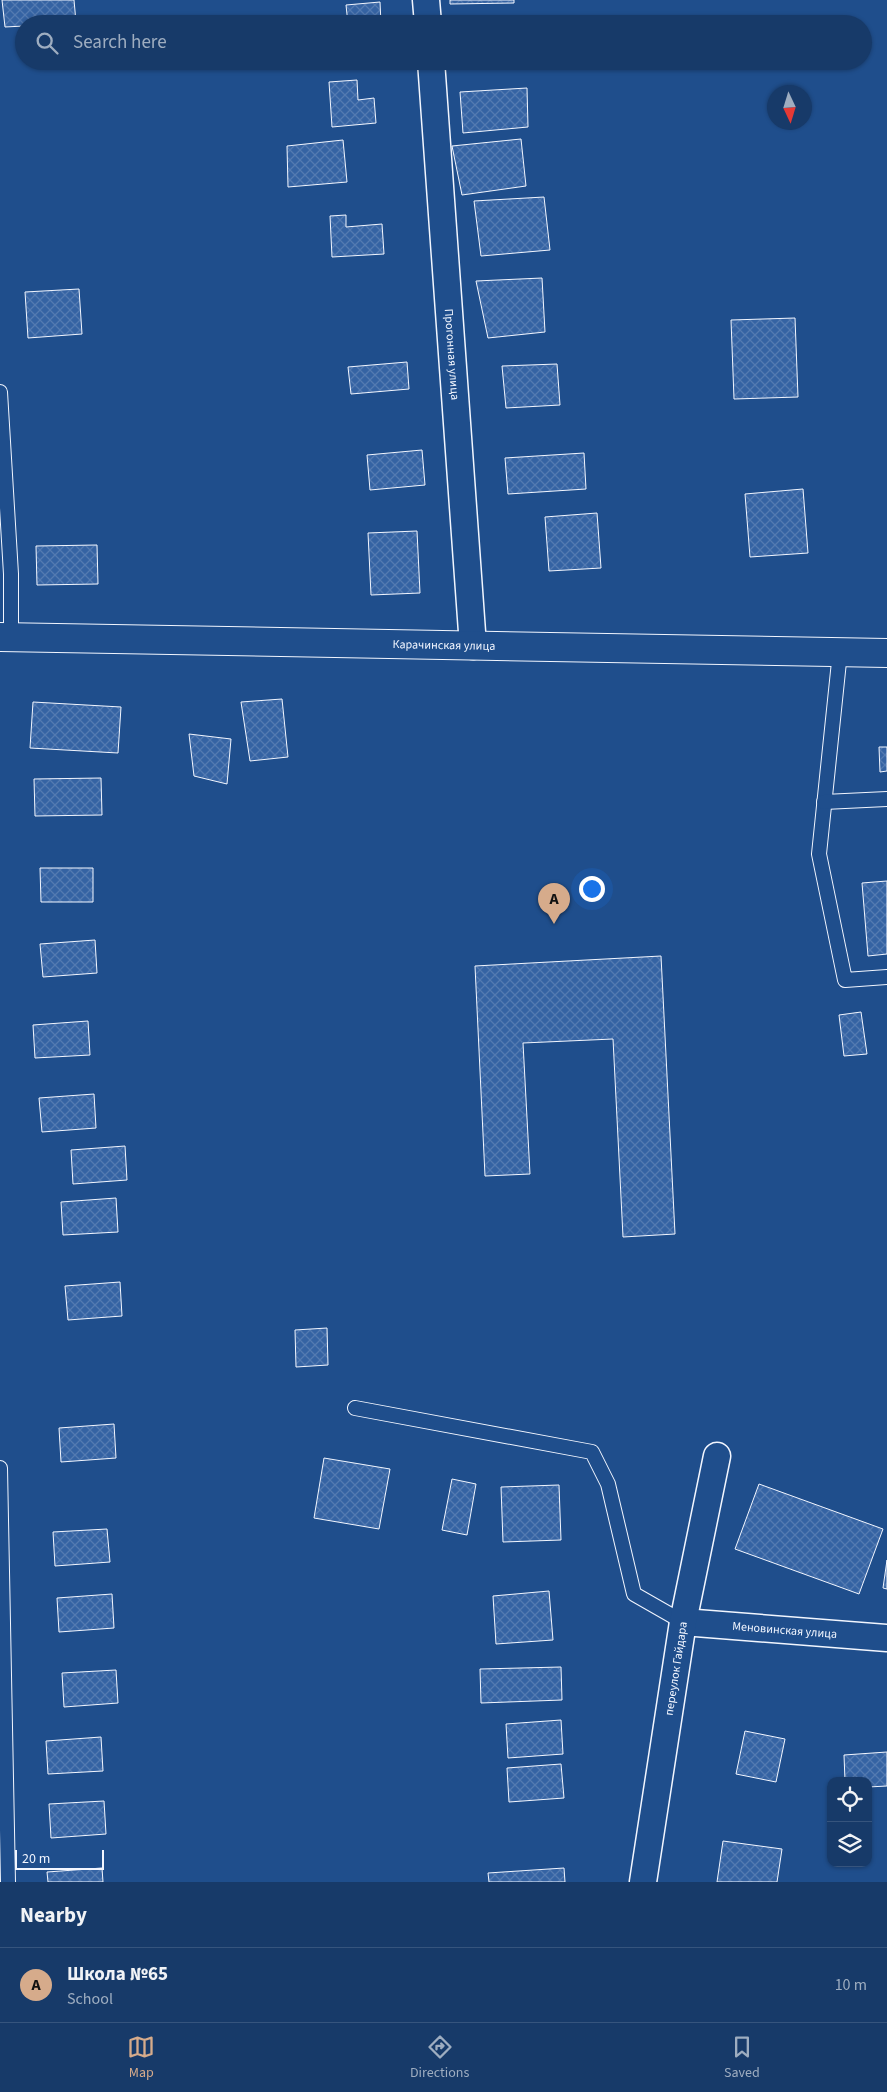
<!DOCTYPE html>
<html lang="en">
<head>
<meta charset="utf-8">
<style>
	:root { --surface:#173a69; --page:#244571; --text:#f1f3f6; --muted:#9eadc0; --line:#36547d; --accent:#d6ab8b }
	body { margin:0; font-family:"Source Sans 3",sans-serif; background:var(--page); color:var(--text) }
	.controls { position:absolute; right:15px; bottom:15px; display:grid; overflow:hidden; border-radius:10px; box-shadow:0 1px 4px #0004 }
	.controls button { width:45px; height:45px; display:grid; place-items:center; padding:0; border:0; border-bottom:1px solid var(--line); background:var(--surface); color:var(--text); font:25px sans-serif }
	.compass { position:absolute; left:767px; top:85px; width:45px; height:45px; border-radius:50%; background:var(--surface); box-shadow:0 1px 4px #0004; rotate:176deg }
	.scale { position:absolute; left:15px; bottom:12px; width:89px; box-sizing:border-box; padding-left:5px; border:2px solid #f2f6ff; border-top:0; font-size:14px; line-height:18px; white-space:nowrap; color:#f2f6ff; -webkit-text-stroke:4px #1f4e8c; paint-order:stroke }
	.you { position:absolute; left:591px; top:888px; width:18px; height:18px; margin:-12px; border:4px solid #fff; border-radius:50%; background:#1a73e8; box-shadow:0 0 0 8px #1a73e833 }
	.badge { display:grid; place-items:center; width:32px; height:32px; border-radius:50%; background:var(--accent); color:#111; font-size:16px; font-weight:700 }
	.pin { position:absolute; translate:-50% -41px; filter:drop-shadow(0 1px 2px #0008) }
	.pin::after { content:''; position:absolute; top:26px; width:18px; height:15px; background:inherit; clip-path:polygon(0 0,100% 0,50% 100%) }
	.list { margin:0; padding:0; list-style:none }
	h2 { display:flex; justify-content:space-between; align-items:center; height:65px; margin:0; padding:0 20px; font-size:21px }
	h2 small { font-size:16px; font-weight:400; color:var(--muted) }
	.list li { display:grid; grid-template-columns:32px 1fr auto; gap:15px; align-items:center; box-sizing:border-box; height:75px; padding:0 20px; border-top:1px solid var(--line) }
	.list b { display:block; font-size:19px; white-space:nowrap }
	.list p { margin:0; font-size:16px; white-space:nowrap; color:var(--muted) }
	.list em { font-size:16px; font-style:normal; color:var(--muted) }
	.icon { flex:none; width:28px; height:28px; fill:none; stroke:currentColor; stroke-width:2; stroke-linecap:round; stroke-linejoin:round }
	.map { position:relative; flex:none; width:887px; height:1882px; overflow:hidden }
	.search { position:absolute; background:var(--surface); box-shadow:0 1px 4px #0004; left:15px; right:15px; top:15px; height:55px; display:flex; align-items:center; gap:12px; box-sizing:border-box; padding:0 18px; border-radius:28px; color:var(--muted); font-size:19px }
	.sheet { height:140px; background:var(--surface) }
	nav { display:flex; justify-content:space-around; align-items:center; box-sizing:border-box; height:70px; border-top:1px solid var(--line); background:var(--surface); font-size:14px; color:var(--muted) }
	nav a { display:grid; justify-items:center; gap:2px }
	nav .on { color:var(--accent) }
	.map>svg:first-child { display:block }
	.building { fill:url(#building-cross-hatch); stroke:#f2f6ff }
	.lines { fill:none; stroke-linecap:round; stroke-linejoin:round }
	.lane-casing { stroke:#f2f6ff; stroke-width:16 }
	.street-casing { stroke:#f2f6ff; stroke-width:29 }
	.secondary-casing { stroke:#f2f6ff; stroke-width:30 }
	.lane { stroke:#1f4e8c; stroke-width:14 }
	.street { stroke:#1f4e8c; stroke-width:26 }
	.secondary { stroke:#1f4e8c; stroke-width:28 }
	.labels { text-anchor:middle; stroke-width:4; stroke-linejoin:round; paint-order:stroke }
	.street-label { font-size:12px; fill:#f2f6ff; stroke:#1f4e8c }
</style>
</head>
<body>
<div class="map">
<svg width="887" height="1882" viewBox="0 0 887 1882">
	<defs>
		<pattern id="building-cross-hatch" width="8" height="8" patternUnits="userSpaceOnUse" patternTransform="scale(1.25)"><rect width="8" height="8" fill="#3563a3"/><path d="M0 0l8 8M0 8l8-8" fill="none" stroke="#537ab1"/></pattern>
	</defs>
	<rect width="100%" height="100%" fill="#1f4e8c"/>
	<g class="building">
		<path d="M2 0H74L76 22 24 24V26L5 27Z"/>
		<path d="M450 0H514V3L450 4Z"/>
		<path d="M380 2 381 24H348L346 5Z"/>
		<path d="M357 80 358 100 374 98 376 123 332 127 329 82Z"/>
		<path d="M527 88 528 127 463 133 460 92Z"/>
		<path d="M521 139 526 186 462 195 452 146Z"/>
		<path d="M343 140 347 182 288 187 287 146Z"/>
		<path d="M544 197 550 250 481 256 474 201Z"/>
		<path d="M346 215V227L382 224 384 254 332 257 330 216Z"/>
		<path d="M542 278 545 332 488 338 476 281Z"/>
		<path d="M79 289 82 334 28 338 25 292Z"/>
		<path d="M795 318 798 397 734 399 731 320Z"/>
		<path d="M407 362 409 389 351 394 348 367Z"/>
		<path d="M557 364 560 405 506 408 502 366Z"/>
		<path d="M422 450 425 485 370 490 367 455Z"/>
		<path d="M584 453 586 489 508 494 505 458Z"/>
		<path d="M803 489 808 553 750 557 745 494Z"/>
		<path d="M597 513 601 568 549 571 545 517Z"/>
		<path d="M417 531 420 593 371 595 368 533Z"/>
		<path d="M97 545 98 584 37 585 36 546Z"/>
		<path d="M282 699 288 757 250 761 241 702Z"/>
		<path d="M33 702 121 707 118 753 30 748Z"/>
		<path d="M189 734 231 739 227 784 194 776Z"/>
		<path d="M879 747H887V771L880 772Z"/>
		<path d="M101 778 102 815 35 816 34 779Z"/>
		<path d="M40 868H93V902H41Z"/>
		<path d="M887 881V954L868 956 862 883Z"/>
		<path d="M95 940 97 973 43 977 40 944Z"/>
		<path d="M661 956 675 1234 623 1237 613 1039 523 1043 530 1174 485 1176 475 966Z"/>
		<path d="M861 1012 867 1054 844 1056 839 1015Z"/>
		<path d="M88 1021 90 1055 35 1058 33 1025Z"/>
		<path d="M94 1094 96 1128 42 1132 39 1098Z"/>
		<path d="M125 1146 127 1180 73 1184 71 1150Z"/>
		<path d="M116 1198 118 1232 63 1235 61 1202Z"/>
		<path d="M120 1282 122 1316 68 1320 65 1286Z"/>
		<path d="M327 1328 328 1365 296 1367 295 1330Z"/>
		<path d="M114 1424 116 1458 61 1462 59 1428Z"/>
		<path d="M324 1458 390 1469 379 1529 314 1518Z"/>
		<path d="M452 1479 476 1484 467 1535 442 1530Z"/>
		<path d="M759 1484 883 1529 859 1594 735 1549Z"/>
		<path d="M559 1485 561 1540 503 1542 501 1487Z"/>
		<path d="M107 1529 110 1562 55 1566 53 1532Z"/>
		<path d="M887 1560V1589L883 1588Z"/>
		<path d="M549 1591 553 1640 496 1644 493 1596Z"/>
		<path d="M112 1594 114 1628 59 1632 57 1598Z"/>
		<path d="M561 1667 562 1700 481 1703 480 1669Z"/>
		<path d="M116 1670 118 1703 64 1707 62 1673Z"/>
		<path d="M561 1720 563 1754 508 1758 506 1724Z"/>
		<path d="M745 1731 785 1739 776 1782 736 1774Z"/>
		<path d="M101 1737 103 1771 48 1774 46 1741Z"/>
		<path d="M887 1752V1786L868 1787V1781H845L844 1755Z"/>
		<path d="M561 1764 564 1798 509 1802 507 1768Z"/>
		<path d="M104 1801 106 1834 51 1838 49 1804Z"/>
		<path d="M723 1841 782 1849 777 1882H717Z"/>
		<path d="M102 1868 103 1882H48L47 1872Z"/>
		<path d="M564 1868 565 1882H489L488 1873Z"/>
	</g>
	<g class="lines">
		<g class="lane-casing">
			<g id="lane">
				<path d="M0 392 11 574V637"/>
				<path d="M840 652 819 854 845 980 887 977"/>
				<path d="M824 802 887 799"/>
				<path d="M355 1408 592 1452 608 1484 634 1594 683 1622"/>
				<path d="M0 1468 8 1882"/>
			</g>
		</g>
		<g class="street-casing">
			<g id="street">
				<path d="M426 0 428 24"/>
				<path id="s1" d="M431 61 473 646"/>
				<path id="s2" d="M683 1622 887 1638"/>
				<path id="s3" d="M643 1882 683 1622 717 1456"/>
			</g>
		</g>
		<g class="secondary-casing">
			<g id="secondary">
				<path id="s4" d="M0 637 887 653"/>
			</g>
		</g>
		<use href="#lane" class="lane"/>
		<use href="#street" class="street"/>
		<use href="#secondary" class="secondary"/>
	</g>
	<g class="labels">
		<g class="street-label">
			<text dy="4" stroke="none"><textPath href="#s1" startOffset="294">Прогонная улица</textPath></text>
			<text dy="4" stroke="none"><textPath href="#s4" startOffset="444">Карачинская улица</textPath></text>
			<text dy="4" stroke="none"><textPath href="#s2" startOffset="102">Меновинская улица</textPath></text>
			<text dy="4" stroke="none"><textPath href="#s3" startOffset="216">переулок Гайдара</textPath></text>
		</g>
	</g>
</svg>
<div class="controls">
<button><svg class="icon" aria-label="locate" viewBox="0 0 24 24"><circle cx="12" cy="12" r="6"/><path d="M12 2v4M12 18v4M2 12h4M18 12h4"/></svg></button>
<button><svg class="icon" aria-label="layers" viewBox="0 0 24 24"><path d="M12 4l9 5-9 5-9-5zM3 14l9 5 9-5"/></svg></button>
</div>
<svg class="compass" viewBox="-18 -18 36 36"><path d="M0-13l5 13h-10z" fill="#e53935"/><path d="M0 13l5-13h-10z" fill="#9eadc0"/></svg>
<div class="scale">20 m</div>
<div class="you"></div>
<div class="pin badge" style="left:554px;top:924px">A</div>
<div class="search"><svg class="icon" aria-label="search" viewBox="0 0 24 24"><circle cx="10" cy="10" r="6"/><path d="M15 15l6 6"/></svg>Search here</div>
</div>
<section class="sheet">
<h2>Nearby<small></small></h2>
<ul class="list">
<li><span class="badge">A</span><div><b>Школа №65</b><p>School</p></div><em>10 m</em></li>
</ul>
</section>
<nav>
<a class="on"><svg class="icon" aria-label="map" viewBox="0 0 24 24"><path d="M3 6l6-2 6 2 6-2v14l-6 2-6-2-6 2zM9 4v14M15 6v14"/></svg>Map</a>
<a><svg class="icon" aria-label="directions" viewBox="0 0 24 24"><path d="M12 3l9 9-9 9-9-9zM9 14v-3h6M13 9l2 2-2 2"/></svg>Directions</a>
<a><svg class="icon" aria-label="saved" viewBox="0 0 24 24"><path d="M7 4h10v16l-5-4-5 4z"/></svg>Saved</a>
</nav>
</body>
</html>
